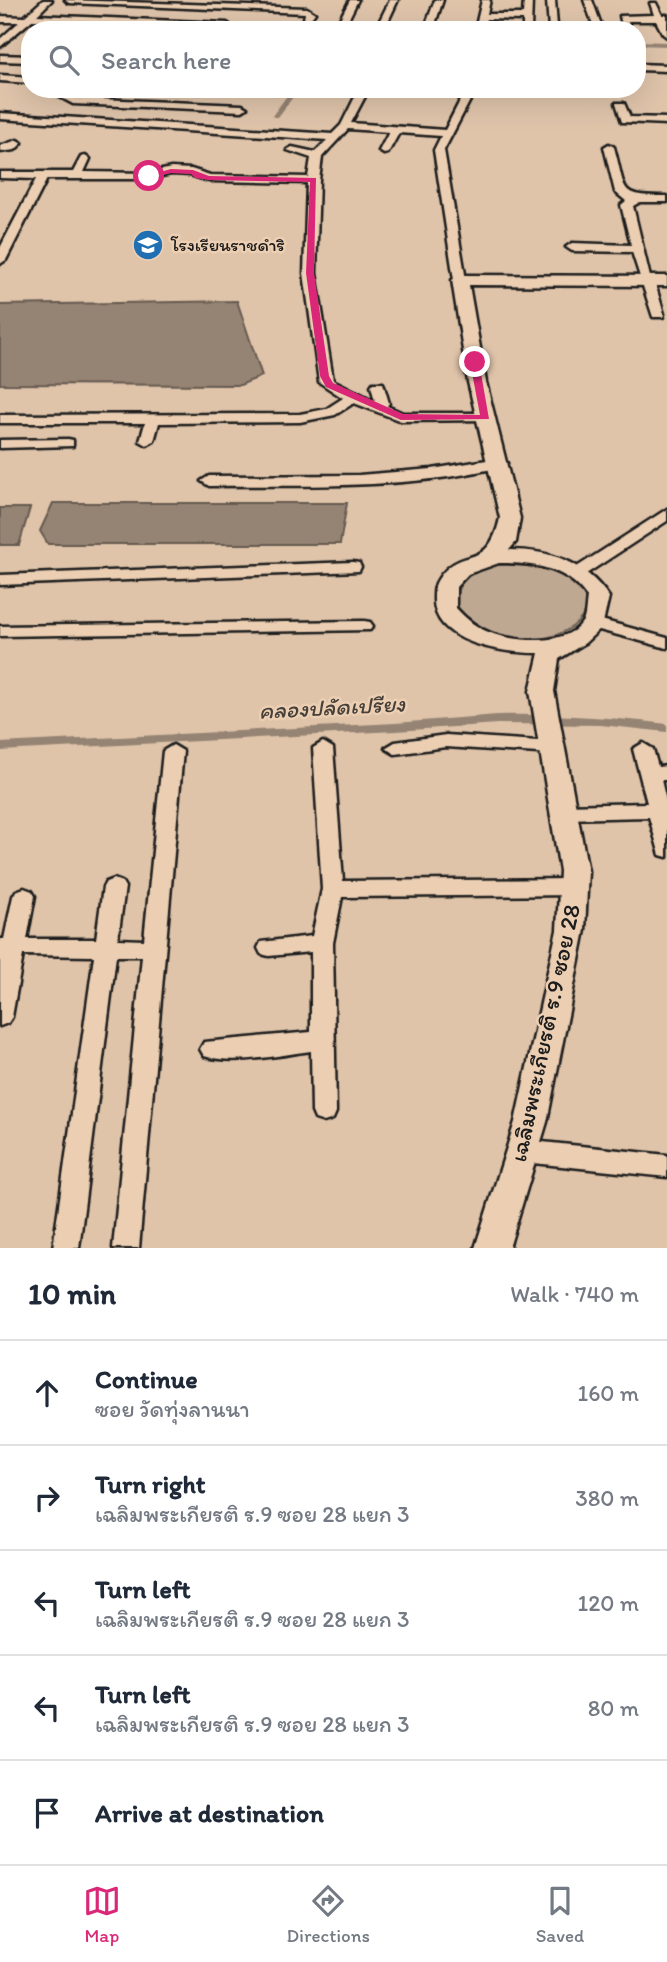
<!DOCTYPE html>
<html lang="en">
<head>
<meta charset="utf-8">
<style>
	:root { --surface:#fff; --page:#f2f2f3; --text:#1f2937; --muted:#747a83; --line:#e0e1e3; --accent:#db2777 }
	body { margin:0; font-family:Itim,"Playpen Sans Thai",sans-serif; background:var(--page); color:var(--text) }
	.stop { position:absolute; width:21px; height:21px; margin:-16px; border:5px solid #db2777; border-radius:50%; background:#fff }
	.stop.end { background:#db2777; border-color:#fff; box-shadow:0 2px 7px #0008 }
	.list { margin:0; padding:0; list-style:none }
	h2 { display:flex; justify-content:space-between; align-items:center; height:91px; margin:0; padding:0 28px; font-size:30px }
	h2 small { font-size:23px; font-weight:400; color:var(--muted) }
	.list li { display:grid; grid-template-columns:46px 1fr auto; gap:21px; align-items:center; box-sizing:border-box; height:105px; padding:0 28px; border-top:2px solid var(--line) }
	.list b { display:block; font-size:26px; white-space:nowrap }
	.list p { margin:0; font-size:23px; white-space:nowrap; color:var(--muted) }
	.list em { font-size:23px; font-style:normal; color:var(--muted) }
	.icon { flex:none; width:38px; height:38px; fill:none; stroke:currentColor; stroke-width:2; stroke-linecap:round; stroke-linejoin:round }
	.map { position:relative; flex:none; width:667px; height:1248px; overflow:hidden }
	.search { position:absolute; background:var(--surface); box-shadow:0 7px 28px #0002; left:21px; right:21px; top:21px; height:77px; display:flex; align-items:center; gap:18px; box-sizing:border-box; padding:0 24px; border-radius:28px; color:var(--muted); font-size:26px }
	.sheet { height:616px; background:var(--surface) }
	nav { display:flex; justify-content:space-around; align-items:center; box-sizing:border-box; height:98px; border-top:2px solid var(--line); background:var(--surface); font-size:19px; color:var(--muted) }
	nav a { display:grid; justify-items:center; gap:4px }
	nav .on { color:var(--accent) }
	.map>svg:first-child { display:block }
	.green { fill:#bfa892; stroke:#6e6257; stroke-width:2 }
	.water { fill:#958373; stroke:#655a50; stroke-width:2 }
	.lines { fill:none; stroke-linecap:round; stroke-linejoin:round }
	.canal { fill:#958373; fill-rule:evenodd }
	.minor-casing { stroke:#1c1c1c; stroke-width:5 }
	.major-casing { stroke:#1c1c1c; stroke-width:5 }
	.minor { fill:#eccfb3; fill-rule:evenodd }
	.major { fill:#eccfb3; fill-rule:evenodd }
	.route { fill:#db2777 }
	.labels { text-anchor:middle; stroke-width:5; stroke-linejoin:round; paint-order:stroke }
	.far-poi-label { font-size:18px; fill:#1c1c1c; stroke:#eccfb3; text-anchor:start }
	.water-label { font-size:23px; font-style:italic; fill:#46403a; stroke:#eccfb3 }
	.near-street-label { font-size:24px; fill:#1c1c1c; stroke:#eccfb3 }
</style>
</head>
<body>
<div class="map">
<svg width="667" height="1248" viewBox="0 0 667 1248">
	<rect width="100%" height="100%" fill="#dfc4aa"/>
	<filter id="ink" filterUnits="userSpaceOnUse"><feTurbulence type="fractalNoise" baseFrequency=".0143" numOctaves="2"/><feDisplacementMap in="SourceGraphic" scale="14" xChannelSelector="R" yChannelSelector="G"/><feConvolveMatrix kernelMatrix="1 2 1 2 8 2 1 2 1" color-interpolation-filters="sRGB"/></filter>
	<g filter="url(#ink)">
		<path class="green" d="M500 564C527 562 575 566 585 598 587 607 584 616 578 622 548 652 471 642 456 602 456 576 479 569 500 564Z"/>
		<g class="water">
			<path d="M237 301 262 376 240 385 0 384V305Z"/>
			<path d="M53 503H347L340 544H48L40 531Z"/>
			<path d="M0 508H30L19 545H0Z"/>
		</g>
		<g class="lines">
			<g class="canal">
				<path d="M637 41 667 42V46L637 45Z"/>
				<path d="M292 89H299L278 117H274L272 116Z"/>
				<path d="M497 715C554 714 610 717 667 724V732L601 725 497 724 396 731 0 751V743L396 723Z"/>
			</g>
			<g class="minor-casing">
				<g id="minor">
					<path d="M43 0H52L37 15 227 23 231 26 227 29 32 20 0 47V39L19 22H0V16L24 17Z"/>
					<path d="M65 0 307 8 315 13 308 22 304 19 305 13 69 3Z"/>
					<path d="M350 0H358L343 30H334Z"/>
					<path d="M390 0H398L384 30H375Z"/>
					<path d="M435 0H443L433 30H424Z"/>
					<path d="M482 0H490L487 14H523L524 0H532L531 30H523V20L486 19 483 30H475Z"/>
					<path d="M547 0H555L557 26 594 27 584 0H592L603 30H549Z"/>
					<path d="M650 3H656L662 15H667V37L663 34 656 21H628L631 30H623L620 16 654 15Z"/>
					<path d="M0 55 30 56V62L0 61Z"/>
					<path d="M637 64 667 65V71L637 70Z"/>
					<path d="M0 75 30 77V83L0 81Z"/>
					<path d="M65 89H75L71 96 75 98 242 105 247 108 242 111 73 104 60 97Z"/>
					<path d="M250 89H282L283 90 278 93Z"/>
					<path d="M359 89H369L351 123 445 130 466 89H476L444 150 466 280 460 284 454 280 434 150 441 136 399 133 388 153 384 154 379 151 389 132 348 129 322 157 319 180 316 273 333 380 375 401 371 386 373 383H383L389 403 387 406 403 413H485L490 414V420L401 421 354 403 335 415 300 422 159 423 154 441 147 445 140 441 145 423H0V415L300 414 326 409 343 398 319 382 304 273 307 183 209 181 190 175 171 174 149 179H47L6 260 0 264V248L36 179 0 178V172H73L81 157 85 156 90 159 84 172 149 173 171 168 191 169 210 175 308 177 311 158 287 150 292 147 315 152 327 140 0 119V113L332 134 341 125Z"/>
					<path d="M616 103H624L630 117 667 118V124L622 122Z"/>
					<path d="M17 140 22 143 15 150 0 152V146Z"/>
					<path d="M609 144 614 147C627 193 617 196 667 196V202H640L633 206 650 277 654 280 664 314 663 317H653L652 314 632 252 572 251 566 247 572 243 631 245 621 205 626 201 615 192 604 147Z"/>
					<path d="M68 439 73 440V446L0 448V440Z"/>
					<path d="M499 458 504 460 507 463 504 466C409 490 307 485 209 486L201 481 209 476 359 475 432 469Z"/>
					<path d="M667 509V521L583 576 577 577 569 572Z"/>
					<path d="M353 562 359 563 361 567 359 571 0 585V575Z"/>
					<path d="M594 618 667 638V648L588 627 585 623Z"/>
					<path d="M364 621 370 622 373 626 370 630 0 636V626Z"/>
					<path d="M446 735 553 742 563 748 553 754 446 747 395 754 385 748 395 742Z"/>
					<path d="M323 742 333 748 343 881 574 879 582 882 585 887 582 892 574 895 342 897 333 943 336 1112 333 1119 324 1122 315 1119 312 1112 311 1051C281 1055 233 1065 204 1056L200 1049 204 1042 311 1032V952L269 956 261 954 258 948 261 942 312 936 322 889 313 748Z"/>
					<path d="M643 743 653 749 658 767 667 766V780H661L667 805V857L660 855 649 817 564 819 557 817 554 812 557 807 564 805 647 803 633 749Z"/>
					<path d="M173 745 183 751 139 1248H113L142 956H116L79 1248H53L94 956 23 955 12 1017 8 1023 0 1026V939H4L13 896 16 891 24 888 32 891 35 896 27 939H96L103 887 106 882 114 879 122 882 125 887 118 939 144 940 163 751Z"/>
					<path d="M523 1140 667 1155V1177L523 1162 514 1159 510 1151 514 1143Z"/>
				</g>
			</g>
			<g class="major-casing">
				<path id="major" d="M460 275 667 276V286L469 285 486 382 520 518 516 542 509 550C551 550 585 562 609 597L602 627 585 643 559 659 554 691 588 871 585 930 547 1122 509 1248H475L515 1122 557 930 560 871 530 691 539 653C505 653 433 644 434 599 434 590 434 585 439 578 462 544 488 573 500 518L468 382 452 280ZM499 563C533 563 567 567 587 597 586 603 586 613 584 619 570 647 515 642 491 633 477 628 467 620 456 608V587L468 574Z"/>
			</g>
			<use href="#minor" class="minor"/>
			<use href="#major" class="major"/>
		</g>
	</g>
	<path class="route" d="M171 169 193 170 209 176 316 178 314 273 329 376 333 383 403 414 480 415 470 362 475 360 479 362 489 419 401 420 326 387 320 376 306 273 310 182 209 180 195 178 191 174 171 173 149 178 146 176Z"/>
	<defs>
		<g id="school-disc" transform="scale(1.575)"><circle r="9.5" fill="#1f6fb2" stroke="#eccfb3"/><path d="M0-5L7-2L0 1L-7-2ZM-4 1L0 2.5L4 1V4Q0 6-4 4Z" fill="#fff"/></g>
	</defs>
	<g fill-rule="evenodd">
		<use href="#school-disc" x="148" y="245"/>
	</g>
	<g class="labels">
		<g class="far-poi-label">
			<text x="171" y="251">โรงเรียนราชดำริ</text>
		</g>
		<g class="water-label">
			<text transform="translate(332 707) rotate(-3)" y="8">คลองปลัดเปรียง</text>
		</g>
		<g class="near-street-label">
			<text transform="translate(545 1033) rotate(-78)" y="8">เฉลิมพระเกียรติ ร.9 ซอย 28</text>
		</g>
	</g>
</svg>
<div class="stop" style="left:149px;top:176px"></div>
<div class="stop end" style="left:475px;top:362px"></div>
<div class="search"><svg class="icon" aria-label="search" viewBox="0 0 24 24"><circle cx="10" cy="10" r="6"/><path d="M15 15l6 6"/></svg>Search here</div>
</div>
<section class="sheet">
<h2>10 min<small>Walk · 740 m</small></h2>
<ul class="list">
<li><svg class="icon" aria-label="ahead" viewBox="0 0 24 24"><path d="M12 20V5M6 11l6-6 6 6"/></svg><div><b>Continue</b><p>ซอย วัดทุ่งลานนา</p></div><em>160 m</em></li>
<li><svg class="icon" aria-label="right" viewBox="0 0 24 24"><path d="M7 20v-9h11M14 6l5 5-5 5"/></svg><div><b>Turn right</b><p>เฉลิมพระเกียรติ ร.9 ซอย 28 แยก 3</p></div><em>380 m</em></li>
<li><svg class="icon" aria-label="left" viewBox="0 0 24 24"><path d="M17 20v-9H6M10 6l-5 5 5 5"/></svg><div><b>Turn left</b><p>เฉลิมพระเกียรติ ร.9 ซอย 28 แยก 3</p></div><em>120 m</em></li>
<li><svg class="icon" aria-label="left" viewBox="0 0 24 24"><path d="M17 20v-9H6M10 6l-5 5 5 5"/></svg><div><b>Turn left</b><p>เฉลิมพระเกียรติ ร.9 ซอย 28 แยก 3</p></div><em>80 m</em></li>
<li><svg class="icon" aria-label="arrive" viewBox="0 0 24 24"><path d="M6 21V4h12l-3 4 3 4H6"/></svg><div><b>Arrive at destination</b></div></li>
</ul>
</section>
<nav>
<a class="on"><svg class="icon" aria-label="map" viewBox="0 0 24 24"><path d="M3 6l6-2 6 2 6-2v14l-6 2-6-2-6 2zM9 4v14M15 6v14"/></svg>Map</a>
<a><svg class="icon" aria-label="directions" viewBox="0 0 24 24"><path d="M12 3l9 9-9 9-9-9zM9 14v-3h6M13 9l2 2-2 2"/></svg>Directions</a>
<a><svg class="icon" aria-label="saved" viewBox="0 0 24 24"><path d="M7 4h10v16l-5-4-5 4z"/></svg>Saved</a>
</nav>
</body>
</html>
